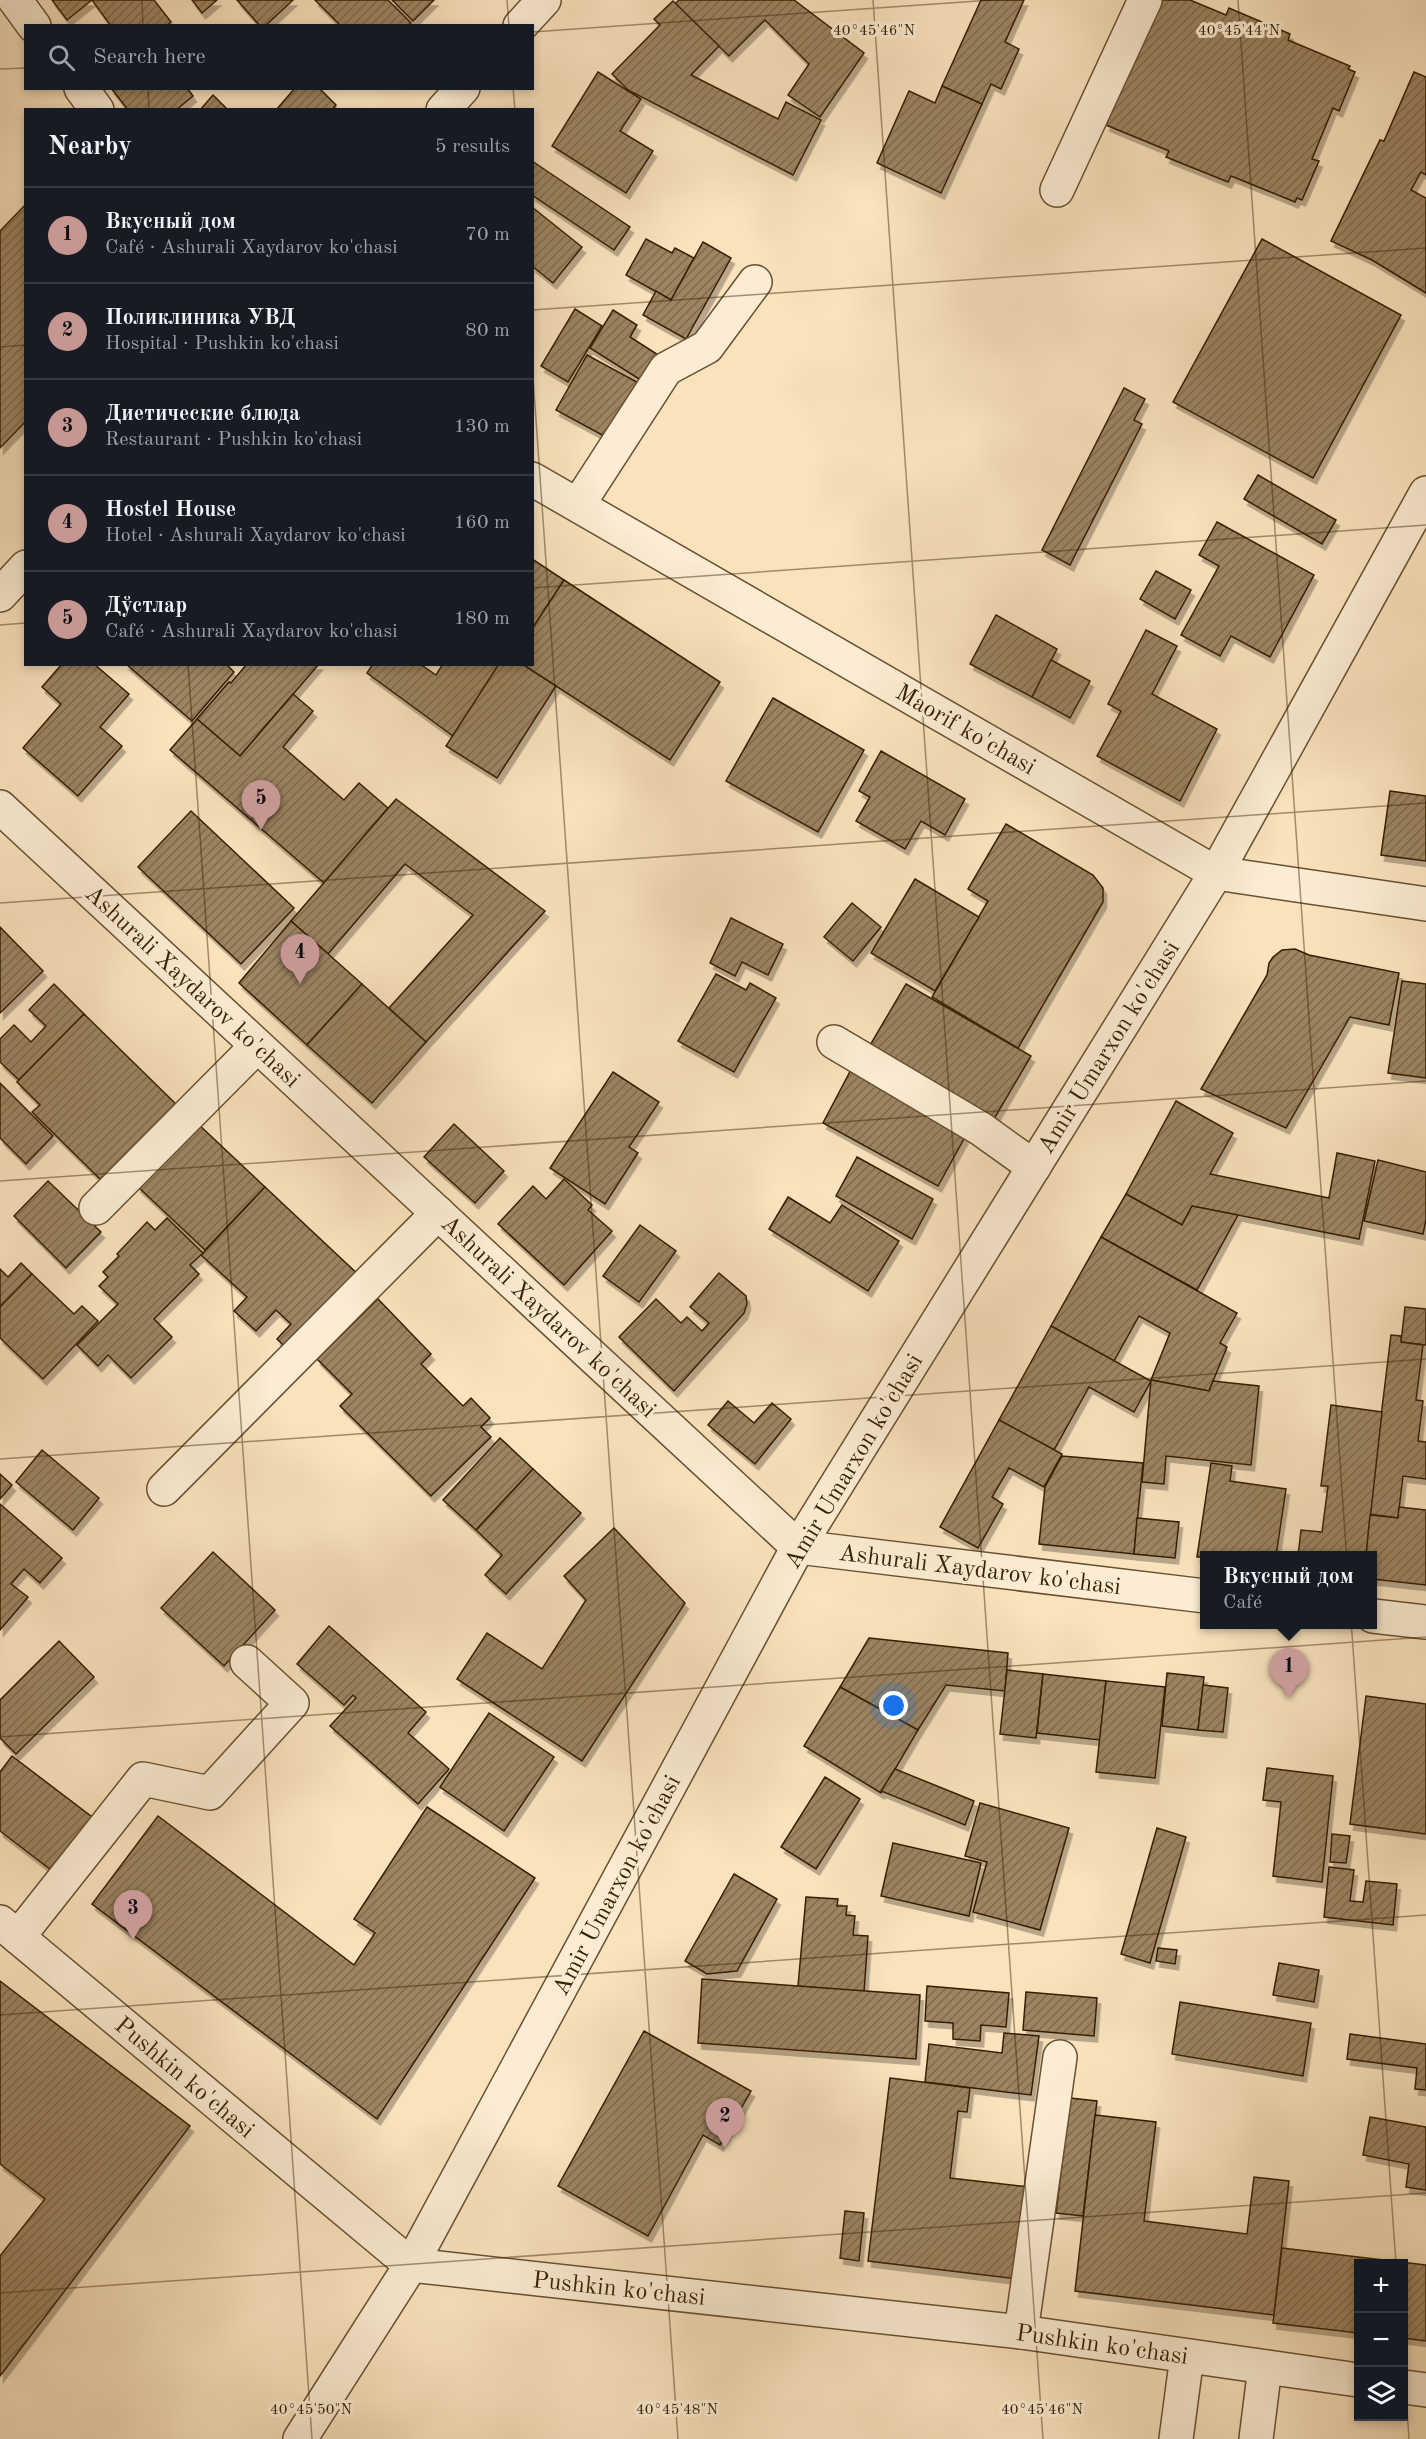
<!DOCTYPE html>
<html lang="en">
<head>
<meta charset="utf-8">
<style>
	:root { --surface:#171b24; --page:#20242c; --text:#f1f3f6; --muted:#9ea1a6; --line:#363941; --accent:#c59692 }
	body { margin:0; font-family:"Old Standard TT",serif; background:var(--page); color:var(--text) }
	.controls { position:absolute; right:18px; bottom:18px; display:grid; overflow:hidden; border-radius:0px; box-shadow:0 3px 9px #0003 }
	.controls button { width:54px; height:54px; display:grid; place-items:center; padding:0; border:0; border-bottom:2px solid var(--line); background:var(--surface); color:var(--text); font:30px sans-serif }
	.you { position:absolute; left:894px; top:1706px; width:21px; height:21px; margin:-15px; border:4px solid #fff; border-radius:50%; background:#1a73e8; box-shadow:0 0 0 9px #1a73e833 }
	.badge { display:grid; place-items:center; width:39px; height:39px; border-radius:50%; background:var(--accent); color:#111; font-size:20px; font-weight:700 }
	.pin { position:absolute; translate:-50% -50px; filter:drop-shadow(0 2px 3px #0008) }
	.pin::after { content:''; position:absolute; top:32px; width:21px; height:18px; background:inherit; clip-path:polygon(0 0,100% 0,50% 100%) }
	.popup { position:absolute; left:1200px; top:1551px; width:177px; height:78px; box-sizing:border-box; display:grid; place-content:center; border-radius:0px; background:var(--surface); filter:drop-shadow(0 2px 4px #0005); font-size:20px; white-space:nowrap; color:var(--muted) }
	.popup b { font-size:22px; color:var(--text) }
	.popup::after { content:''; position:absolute; left:50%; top:100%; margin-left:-12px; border:12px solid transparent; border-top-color:var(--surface) }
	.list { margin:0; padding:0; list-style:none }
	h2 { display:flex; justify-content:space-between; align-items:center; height:78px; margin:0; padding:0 24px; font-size:26px }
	h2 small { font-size:20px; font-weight:400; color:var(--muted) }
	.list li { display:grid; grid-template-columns:39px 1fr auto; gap:18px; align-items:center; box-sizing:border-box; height:96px; padding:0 24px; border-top:2px solid var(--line) }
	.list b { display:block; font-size:22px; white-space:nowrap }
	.list p { margin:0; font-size:20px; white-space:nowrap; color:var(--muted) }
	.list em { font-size:20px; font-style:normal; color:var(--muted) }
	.icon { flex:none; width:33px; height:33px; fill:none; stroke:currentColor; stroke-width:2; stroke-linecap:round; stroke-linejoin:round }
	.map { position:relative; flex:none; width:1426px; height:2439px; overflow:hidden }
	.search { position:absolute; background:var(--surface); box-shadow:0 3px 9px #0003; left:24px; top:24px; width:510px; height:66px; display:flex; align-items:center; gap:15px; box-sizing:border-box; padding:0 21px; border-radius:0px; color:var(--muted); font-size:22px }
	.panel { position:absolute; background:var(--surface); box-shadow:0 3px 9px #0003; left:24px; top:108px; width:510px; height:558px; border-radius:0px }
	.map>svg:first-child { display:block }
	.building { fill:url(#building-hatch); stroke:#371f01; stroke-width:1.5; filter:url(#shadow) }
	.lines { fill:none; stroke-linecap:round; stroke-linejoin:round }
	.minor-casing { stroke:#685030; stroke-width:36 }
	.minor { stroke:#fbecd3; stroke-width:33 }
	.ticks { fill:none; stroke:#371f01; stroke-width:1.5; stroke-opacity:0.45 }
	.labels { text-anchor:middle; stroke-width:6; stroke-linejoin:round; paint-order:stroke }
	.street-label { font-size:24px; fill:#371f01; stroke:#fbecd3 }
	.ticks-label { font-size:15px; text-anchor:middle; fill:#371f01; stroke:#fbecd3; stroke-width:6; stroke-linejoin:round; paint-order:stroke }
</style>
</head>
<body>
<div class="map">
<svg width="1426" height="2439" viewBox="0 0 1426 2439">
	<defs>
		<pattern id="building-hatch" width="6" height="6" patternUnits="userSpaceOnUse" patternTransform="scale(1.5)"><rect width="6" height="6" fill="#9c8462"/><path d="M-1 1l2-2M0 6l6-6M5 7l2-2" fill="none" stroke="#806b4e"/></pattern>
		<filter id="shadow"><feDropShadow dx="3.5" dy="6" stdDeviation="0" flood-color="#0004"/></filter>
	</defs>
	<rect width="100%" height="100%" fill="#f9e2bc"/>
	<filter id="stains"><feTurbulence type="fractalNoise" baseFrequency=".00333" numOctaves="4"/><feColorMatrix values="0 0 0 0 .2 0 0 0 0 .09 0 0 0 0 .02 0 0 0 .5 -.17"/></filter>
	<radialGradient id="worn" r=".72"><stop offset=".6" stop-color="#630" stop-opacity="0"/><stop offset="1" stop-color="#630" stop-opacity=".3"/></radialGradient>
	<g class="building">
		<path d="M52 0H154L171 22 166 26H111L92 0 67 20Z"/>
		<path d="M192 0H217L202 13Z"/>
		<path d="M237 0H293L265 26H260Z"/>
		<path d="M315 0H388L411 23 408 26H341Z"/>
		<path d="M392 0H434L413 21Z"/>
		<path d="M679 0H794L864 53 820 117 788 95 809 64 765 20 729 56 675 4Z"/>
		<path d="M981 0H1024L1005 42 1019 49 1001 89 991 84 982 104 942 86Z"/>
		<path d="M1150 0H1190L1226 15 1229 8 1290 34 1288 40 1350 66 1348 69 1355 72 1339 111 1333 108 1312 159 1319 161 1302 200 1297 198 1295 202 1231 176 1228 182 1166 157 1169 151 1106 125 1108 121 1102 119Z"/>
		<path d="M673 1 719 46 691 75 778 119 786 102 821 120 793 175 628 90 612 74 660 25 654 19Z"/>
		<path d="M598 72 641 99 620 131 653 151 626 193 552 146Z"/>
		<path d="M1414 72 1426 77V175L1421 172 1411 190 1426 198V293L1372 260 1331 241 1380 140 1384 141Z"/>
		<path d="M942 86 982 104 941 193 877 163 909 91 935 103Z"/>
		<path d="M111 88H187L193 96 176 110H128Z"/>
		<path d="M295 88H319L336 105 332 110H276Z"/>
		<path d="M213 95 228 110H200Z"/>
		<path d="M532 161 630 227 614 250 532 195Z"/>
		<path d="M26 204V421L0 448V231Z"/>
		<path d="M532 207 582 247 553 283 532 266Z"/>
		<path d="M646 239 672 253 675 248 694 258 671 300 626 275Z"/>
		<path d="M1262 239 1401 315 1313 478 1173 402Z"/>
		<path d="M703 242 731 258 686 339 643 315 656 291 671 300Z"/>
		<path d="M575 309 602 326 568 382 541 366Z"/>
		<path d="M613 310 637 325 630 337 663 358 647 384 590 348Z"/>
		<path d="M587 355 646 387 615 442 556 410Z"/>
		<path d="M1124 388 1145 399 1134 420 1142 424 1070 565 1042 550Z"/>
		<path d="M1258 475 1336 520 1322 544 1244 499Z"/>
		<path d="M1217 522 1314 575 1270 657 1231 636 1220 656 1181 635 1219 566 1199 555Z"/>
		<path d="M532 559 564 580 532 629Z"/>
		<path d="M1156 571 1191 590 1175 619 1140 599Z"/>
		<path d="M564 580 720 682 670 760 522 664H532V629Z"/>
		<path d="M996 615 1057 649 1032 697 970 664Z"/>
		<path d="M1146 630 1177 646 1152 694 1217 729 1180 801 1097 756 1121 711 1108 704Z"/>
		<path d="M1051 660 1090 681 1070 718 1032 697Z"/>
		<path d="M62 664H94L129 694 100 727 122 746 78 796 23 748 61 704 42 687Z"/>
		<path d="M126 664H226L234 672 192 721Z"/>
		<path d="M247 664H319L240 756 197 719 229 682 231 683Z"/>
		<path d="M373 664H420L436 675 443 664H499L453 736 367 673Z"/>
		<path d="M499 664H522L556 686 497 778 446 746Z"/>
		<path d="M293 694 313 711 283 747 344 800 359 783 388 808 324 883 170 750 197 719 240 756Z"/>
		<path d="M773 698 864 750 818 832 726 781Z"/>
		<path d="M881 751 965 799 945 835 921 821 905 849 856 821 870 797 859 791Z"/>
		<path d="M1390 791 1426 796V861L1381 855Z"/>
		<path d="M396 799 545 911 426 1042 389 1008 473 915 405 864 328 954 291 921Z"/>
		<path d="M191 811 294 908 241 964 138 867Z"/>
		<path d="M1006 824 1093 875 1103 888V902L1018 1048 932 997 988 901 968 889Z"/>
		<path d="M915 879 979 917 935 991 871 953Z"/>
		<path d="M852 903 881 927 853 961 824 937Z"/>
		<path d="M731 918 783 944 768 975 742 962 735 976 710 963Z"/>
		<path d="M291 921 362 984 307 1045 239 983Z"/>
		<path d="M0 927 43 971 0 1013Z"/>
		<path d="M1295 949 1309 955 1399 973 1389 1025 1350 1017 1286 1128 1201 1089 1267 975 1269 963 1273 957 1282 950Z"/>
		<path d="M716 974 746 990 750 983 776 998 734 1072 678 1041Z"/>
		<path d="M1402 981 1426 984V1078L1388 1073Z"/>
		<path d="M54 984 84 1014 19 1080 0 1062V1039L14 1025 31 1042 46 1026 29 1010Z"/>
		<path d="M362 984 426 1042 372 1103 307 1045Z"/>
		<path d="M906 984 1031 1056 994 1119 869 1047Z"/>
		<path d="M84 1014 180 1108 105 1184 32 1112 40 1105 17 1082Z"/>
		<path d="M855 1062 971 1126 938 1186 823 1123Z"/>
		<path d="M613 1072 659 1102 629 1147 638 1153 605 1204 550 1168Z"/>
		<path d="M0 1083 53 1136 26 1164 0 1138Z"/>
		<path d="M1176 1101 1233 1133 1210 1174 1329 1198 1337 1153 1375 1161 1359 1239 1192 1206 1182 1225 1126 1194Z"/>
		<path d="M196 1122 265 1187 205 1250 137 1186Z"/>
		<path d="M454 1124 504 1171 475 1203 424 1157Z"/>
		<path d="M857 1157 933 1199 912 1239 836 1196Z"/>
		<path d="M1378 1160 1426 1172V1220L1423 1234 1364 1221Z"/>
		<path d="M564 1179 592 1205 588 1210 612 1231 564 1285 498 1224 533 1186 546 1199Z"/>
		<path d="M48 1181 101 1232 66 1268 14 1216Z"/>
		<path d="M265 1187 363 1279 293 1355 277 1339 291 1324 276 1310 256 1331 234 1311 247 1297 201 1255Z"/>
		<path d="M1126 1194 1182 1225 1192 1206 1238 1215 1197 1290 1101 1237Z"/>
		<path d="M788 1197 830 1223 842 1205 899 1241 868 1291 769 1229Z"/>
		<path d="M167 1218 203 1253 190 1265 199 1274 154 1319 172 1337 131 1378 108 1355 98 1366 77 1345 118 1304 99 1286 108 1277 103 1272 119 1256 117 1254 147 1222 155 1230Z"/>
		<path d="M640 1225 676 1251 639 1302 603 1276Z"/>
		<path d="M1101 1237 1237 1313 1220 1343 1227 1347 1209 1391 1151 1380 1170 1333 1139 1316 1114 1361 1051 1326Z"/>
		<path d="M21 1263 32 1274 0 1307V1269L8 1277Z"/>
		<path d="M719 1273 746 1296 747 1304 744 1313 674 1391 619 1337 656 1299 681 1323 687 1317 702 1331 709 1323 690 1307Z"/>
		<path d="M32 1274 74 1314 82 1306 98 1321 43 1379 0 1338V1307Z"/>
		<path d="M378 1299 431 1354 421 1364 463 1406 471 1398 490 1418 481 1427 491 1437 431 1496 340 1406 352 1394 317 1359Z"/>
		<path d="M1405 1307 1426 1309V1345L1401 1342Z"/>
		<path d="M1051 1326 1151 1381 1134 1412 1089 1387 1054 1450 999 1420Z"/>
		<path d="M1391 1335 1401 1336V1342L1423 1345 1416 1400 1423 1401 1418 1441 1426 1442V1479L1403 1476 1398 1518 1369 1514Z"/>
		<path d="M1151 1380 1209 1391 1213 1381 1259 1386 1251 1465 1166 1456 1164 1484 1142 1482Z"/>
		<path d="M728 1401 754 1423 772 1403 791 1419 755 1464 708 1425Z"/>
		<path d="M1331 1405 1382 1412 1366 1556H1298L1301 1530 1322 1532 1328 1486H1321Z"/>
		<path d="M999 1420 1062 1454 1044 1487 1009 1468 992 1497 1003 1504 978 1548 940 1527Z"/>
		<path d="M500 1438 533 1469 476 1530 443 1500Z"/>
		<path d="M42 1450 99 1498 73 1530 16 1482Z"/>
		<path d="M1062 1456 1143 1463 1134 1554 1039 1544 1045 1487Z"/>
		<path d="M1211 1463 1232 1466 1230 1481 1286 1489 1276 1556 1197 1557Z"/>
		<path d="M533 1469 581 1513 506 1594 485 1575 502 1555 476 1530Z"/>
		<path d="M0 1474 12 1485 0 1499Z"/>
		<path d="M0 1504 62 1558 40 1583 24 1569 11 1584 28 1597 0 1630Z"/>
		<path d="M1399 1507 1426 1510V1585L1373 1579V1556H1366L1370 1515 1398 1518Z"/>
		<path d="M1137 1518 1179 1522 1175 1558 1134 1554Z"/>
		<path d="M614 1528 685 1603 582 1761 457 1679 487 1633 542 1669 586 1600 564 1576Z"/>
		<path d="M213 1552 275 1610 224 1666 161 1608Z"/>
		<path d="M329 1626 426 1712 408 1733 449 1769 418 1804 330 1726 356 1698 353 1695 344 1705 297 1664Z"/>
		<path d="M869 1638 1008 1653 1005 1691 946 1685 918 1730 840 1687Z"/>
		<path d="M59 1641 94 1677 16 1754 0 1738V1700Z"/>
		<path d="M1007 1670 1043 1674 1036 1738 1000 1734Z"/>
		<path d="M1167 1673 1204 1677 1198 1730 1162 1726Z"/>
		<path d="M1043 1674 1106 1681 1100 1740 1037 1733Z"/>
		<path d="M1106 1681 1165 1687 1155 1778 1096 1772Z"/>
		<path d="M1203 1685 1228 1688 1223 1732 1198 1730Z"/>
		<path d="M840 1687 918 1730 881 1793 804 1746Z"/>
		<path d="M1366 1696 1426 1704V1834L1350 1824Z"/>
		<path d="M489 1713 554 1757 504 1831 440 1787Z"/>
		<path d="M12 1756 96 1820 55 1873 0 1831V1772Z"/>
		<path d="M1267 1768 1333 1776 1322 1882 1273 1876 1281 1802 1263 1800Z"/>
		<path d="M895 1769 974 1801 965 1825 881 1791Z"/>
		<path d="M825 1777 860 1799 816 1869 781 1847Z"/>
		<path d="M980 1803 1069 1828 1040 1930 973 1912 987 1862 965 1856Z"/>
		<path d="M427 1807 535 1878 377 2119 92 1904 158 1816 354 1965 375 1933 354 1919Z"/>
		<path d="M1157 1828 1186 1837 1150 1963 1121 1954Z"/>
		<path d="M1332 1834 1350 1836 1346 1863 1330 1862Z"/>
		<path d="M893 1843 981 1863 969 1916 881 1896Z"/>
		<path d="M1329 1867 1354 1870 1350 1901 1363 1902 1366 1881 1397 1884 1393 1925 1324 1917Z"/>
		<path d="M734 1874 777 1899 737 1971 707 1974 685 1961Z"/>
		<path d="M806 1897 838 1899 837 1906H847L846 1915 855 1916 853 1935 868 1936 864 1992 798 1986Z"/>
		<path d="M1158 1948 1177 1950 1175 1964 1156 1961Z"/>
		<path d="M1279 1963 1319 1970 1314 2002 1273 1995Z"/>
		<path d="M702 1979 920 1995 916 2059 698 2043Z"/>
		<path d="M0 1981 190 2126 0 2376V2256L45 2199 0 2164Z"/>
		<path d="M927 1986 1009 1993 1006 2027 981 2025 980 2041 953 2039V2023L925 2021Z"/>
		<path d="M1026 1992 1097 1998 1094 2036 1023 2030Z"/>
		<path d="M1180 2002 1311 2023 1303 2076 1172 2054Z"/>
		<path d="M644 2031 751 2091 720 2145 703 2135 648 2236 558 2186Z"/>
		<path d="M1004 2033 1039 2036 1031 2095 925 2082 929 2044 1002 2053Z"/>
		<path d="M1350 2034 1426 2044V2090L1415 2089 1417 2068 1347 2059Z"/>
		<path d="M890 2078 970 2088 967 2112 958 2111 950 2178 1029 2187 1018 2279 868 2261Z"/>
		<path d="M1070 2098 1097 2101 1083 2216 1056 2213Z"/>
		<path d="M1095 2115 1156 2122 1144 2221 1247 2234 1254 2177 1289 2181 1274 2315 1075 2291Z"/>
		<path d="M1370 2117 1426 2127V2190L1406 2187 1409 2164 1363 2155Z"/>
		<path d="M845 2211 864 2213 859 2261 840 2258Z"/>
		<path d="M1282 2248 1426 2265V2341L1404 2338V2264H1358V2333L1273 2323Z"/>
	</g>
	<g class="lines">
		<g class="minor-casing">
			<g id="minor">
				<path d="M15 0 34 26"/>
				<path d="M520 26 544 0"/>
				<path d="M81 88 97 110"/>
				<path d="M443 110 463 88"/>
				<path d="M1057 190 1145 0"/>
				<path d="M532 479 1216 873 1426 904"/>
				<path d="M578 505 666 369 707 347 755 282"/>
				<path d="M0 595 26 567"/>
				<path d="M0 807 798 1547 1205 1596"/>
				<path d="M834 1042 981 1129 1034 1167"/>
				<path d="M96 1208 257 1046"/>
				<path d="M164 1489 438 1213"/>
				<path d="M1373 1616 1426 1622"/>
				<path d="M0 1922 411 2265 1021 2332 1358 2380"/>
				<path d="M18 1937 143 1779 210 1793 292 1703 247 1662"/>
				<path d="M1021 2332 1060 2057"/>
				<path d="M1404 2387 1426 2390"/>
				<path d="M300 2439 411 2265 798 1547 1216 873 1426 493"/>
				<path d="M1176 2439 1187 2356"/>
				<path d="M1256 2439 1265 2367"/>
			</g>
		</g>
		<use href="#minor" class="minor"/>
	</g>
	<path class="ticks" d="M142 0 143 26M507 0 509 26M873 0 1043 2439M1238 0 1396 2264M532 32 992 0M0 69 26 68M148 88 149 110M513 88 515 110M532 310 1426 248M0 347 26 345M532 363 678 2439M532 588 1426 525M0 625 26 623M188 664 312 2439M0 903 1426 803M0 1181 1426 1081M0 1459 1426 1359M0 1737 1426 1637M0 2015 1426 1915M0 2293 1426 2193M1404 2365 1409 2439"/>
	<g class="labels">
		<g class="street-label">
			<text transform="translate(966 729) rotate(30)" y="8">Maorif ko'chasi</text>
			<text transform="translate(193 986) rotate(43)" y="8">Ashurali Xaydarov ko'chasi</text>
			<text transform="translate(1108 1047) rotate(-58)" y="8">Amir Umarxon ko'chasi</text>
			<text transform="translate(549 1316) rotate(43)" y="8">Ashurali Xaydarov ko'chasi</text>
			<text transform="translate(853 1461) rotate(-59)" y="8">Amir Umarxon ko'chasi</text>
			<text transform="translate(980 1569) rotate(7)" y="8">Ashurali Xaydarov ko'chasi</text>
			<text transform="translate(616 1885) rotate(-62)" y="8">Amir Umarxon ko'chasi</text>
			<text transform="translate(185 2077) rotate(40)" y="8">Pushkin ko'chasi</text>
			<text transform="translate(619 2288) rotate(6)" y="8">Pushkin ko'chasi</text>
			<text transform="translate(1102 2344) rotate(8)" y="8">Pushkin ko'chasi</text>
		</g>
	</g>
	<g class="ticks-label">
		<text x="874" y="35">40°45'46"N</text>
		<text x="1239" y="35">40°45'44"N</text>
		<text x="311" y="2414">40°45'50"N</text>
		<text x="677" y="2414">40°45'48"N</text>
		<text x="1042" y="2414">40°45'46"N</text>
	</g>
	<rect width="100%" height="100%" filter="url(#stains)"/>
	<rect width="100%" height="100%" fill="url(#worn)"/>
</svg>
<div class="controls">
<button>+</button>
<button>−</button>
<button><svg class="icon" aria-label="layers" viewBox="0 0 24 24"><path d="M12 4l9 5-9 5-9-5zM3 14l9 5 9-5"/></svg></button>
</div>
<div class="you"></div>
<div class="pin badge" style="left:1289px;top:1698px">1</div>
<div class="popup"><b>Вкусный дом</b>Café</div>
<div class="pin badge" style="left:725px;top:2148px">2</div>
<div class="pin badge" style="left:133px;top:1940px">3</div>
<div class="pin badge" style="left:300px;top:984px">4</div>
<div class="pin badge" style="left:261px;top:830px">5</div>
<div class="search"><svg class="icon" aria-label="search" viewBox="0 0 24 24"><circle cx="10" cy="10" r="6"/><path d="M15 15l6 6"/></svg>Search here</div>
<section class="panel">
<h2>Nearby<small>5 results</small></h2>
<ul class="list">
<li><span class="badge">1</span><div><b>Вкусный дом</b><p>Café · Ashurali Xaydarov ko'chasi</p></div><em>70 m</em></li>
<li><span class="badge">2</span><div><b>Поликлиника УВД</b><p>Hospital · Pushkin ko'chasi</p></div><em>80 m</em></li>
<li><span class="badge">3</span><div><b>Диетические блюда</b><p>Restaurant · Pushkin ko'chasi</p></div><em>130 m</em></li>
<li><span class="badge">4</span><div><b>Hostel House</b><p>Hotel · Ashurali Xaydarov ko'chasi</p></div><em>160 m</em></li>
<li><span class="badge">5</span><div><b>Дўстлар</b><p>Café · Ashurali Xaydarov ko'chasi</p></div><em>180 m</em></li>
</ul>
</section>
</div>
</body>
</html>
